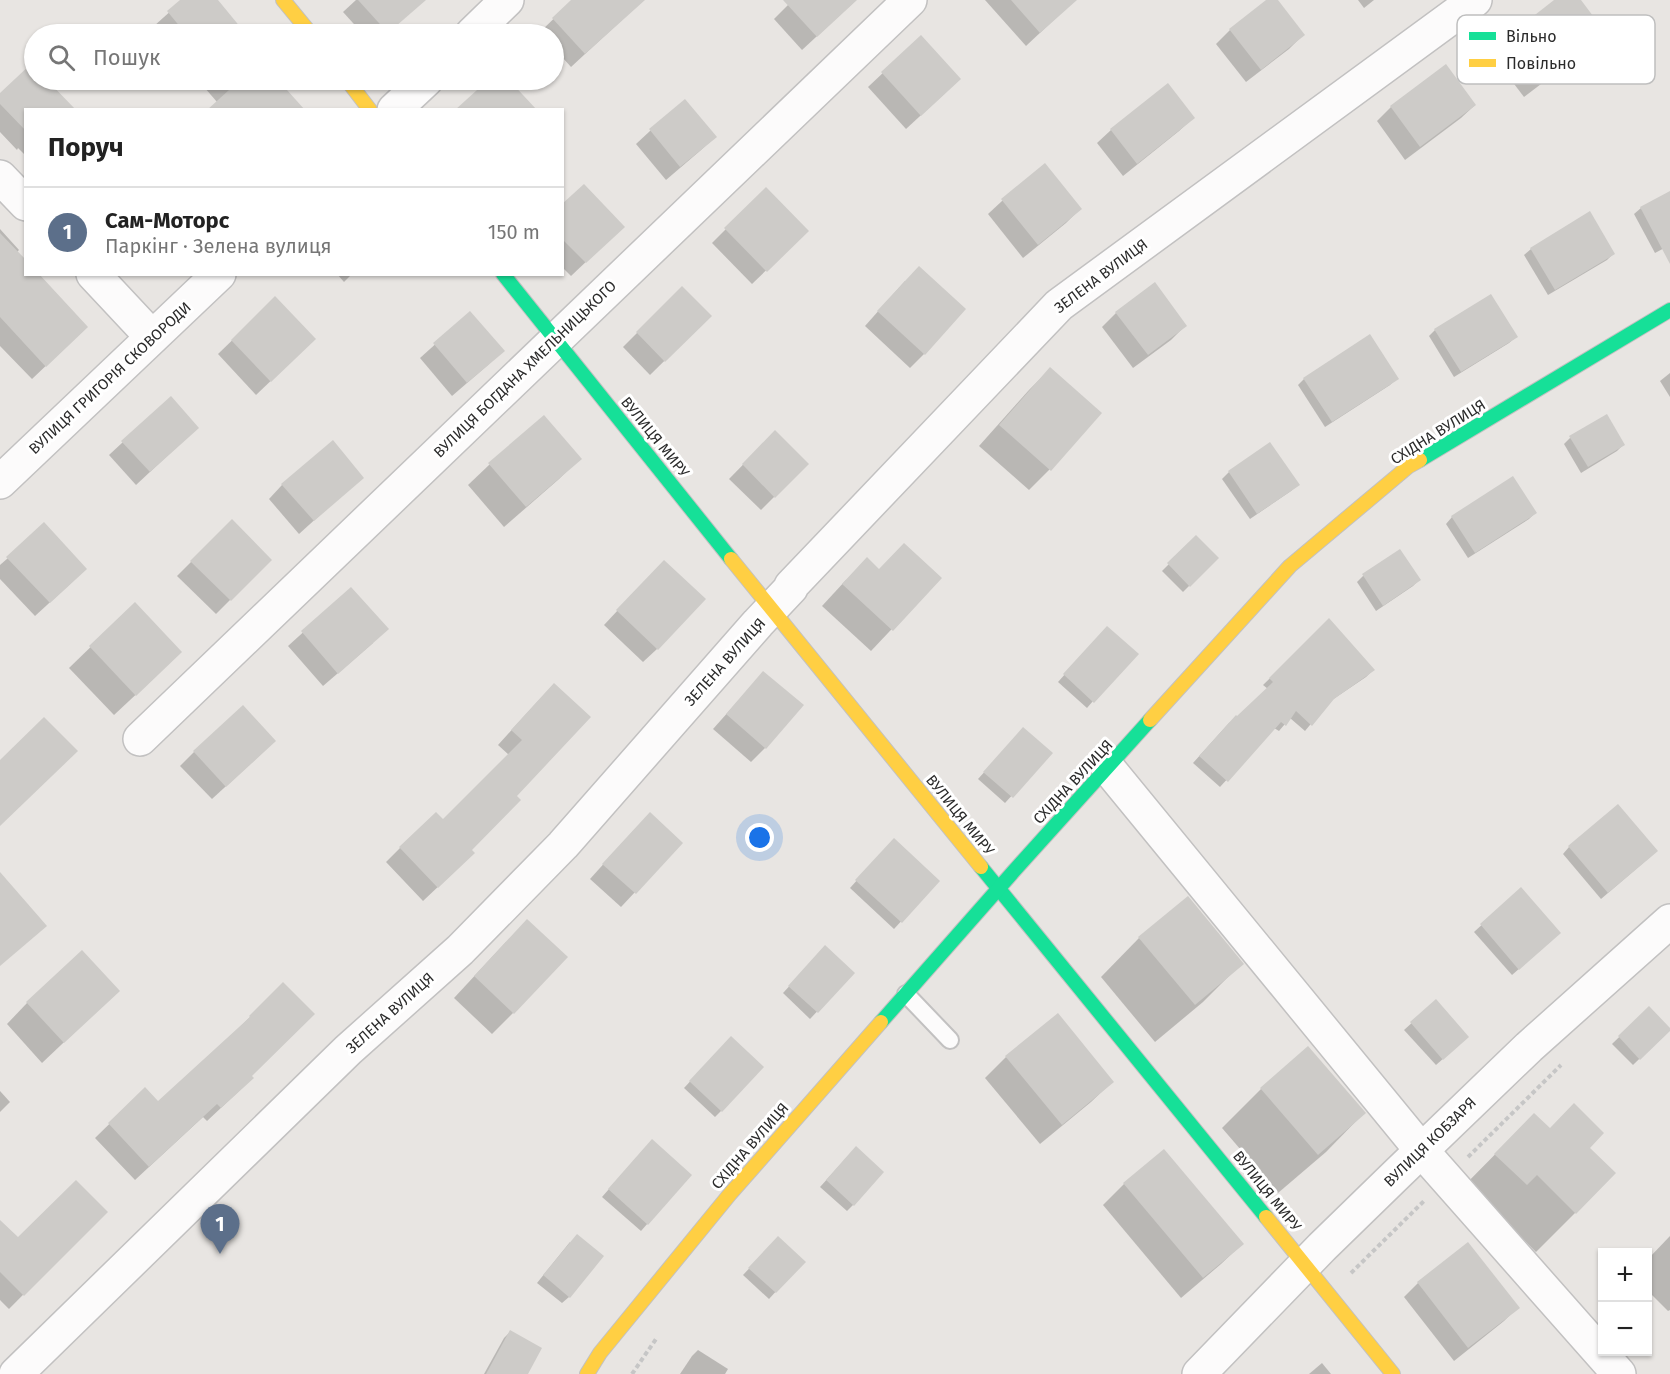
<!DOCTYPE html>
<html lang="uk">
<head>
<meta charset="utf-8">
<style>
	:root { --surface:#fff; --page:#f2f2f2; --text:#222; --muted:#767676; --line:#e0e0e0; --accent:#0b8043 }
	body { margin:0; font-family:"Fira Sans",sans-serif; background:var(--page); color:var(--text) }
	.controls { position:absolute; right:18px; bottom:18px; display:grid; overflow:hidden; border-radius:0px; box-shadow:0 2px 4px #0004 }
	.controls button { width:54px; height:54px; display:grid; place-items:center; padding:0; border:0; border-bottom:2px solid var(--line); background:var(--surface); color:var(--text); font:30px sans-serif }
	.you { position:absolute; left:760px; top:838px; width:21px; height:21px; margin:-15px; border:4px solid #fff; border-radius:50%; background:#1a73e8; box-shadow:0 0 0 9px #1a73e833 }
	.badge { display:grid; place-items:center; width:39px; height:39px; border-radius:50%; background:var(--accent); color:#fff; font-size:20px; font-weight:700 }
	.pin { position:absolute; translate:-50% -50px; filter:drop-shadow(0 2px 3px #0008) }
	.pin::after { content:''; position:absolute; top:32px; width:21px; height:18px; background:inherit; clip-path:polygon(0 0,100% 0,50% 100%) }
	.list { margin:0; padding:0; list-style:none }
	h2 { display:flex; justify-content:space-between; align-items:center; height:78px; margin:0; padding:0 24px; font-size:26px }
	h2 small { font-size:20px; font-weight:400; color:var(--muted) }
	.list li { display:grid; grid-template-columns:39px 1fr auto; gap:18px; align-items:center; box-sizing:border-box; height:90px; padding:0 24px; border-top:2px solid var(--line) }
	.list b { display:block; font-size:22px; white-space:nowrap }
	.list p { margin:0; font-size:20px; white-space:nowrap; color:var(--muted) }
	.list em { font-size:20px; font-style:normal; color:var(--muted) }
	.icon { flex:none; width:33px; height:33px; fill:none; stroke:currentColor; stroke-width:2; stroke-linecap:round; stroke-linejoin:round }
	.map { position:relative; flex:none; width:1670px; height:1374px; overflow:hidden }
	.search { position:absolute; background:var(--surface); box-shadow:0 2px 4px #0004; left:24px; top:24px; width:540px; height:66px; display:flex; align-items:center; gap:15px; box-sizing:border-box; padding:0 21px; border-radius:33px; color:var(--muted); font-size:22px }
	.panel { position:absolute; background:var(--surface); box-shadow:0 2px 4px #0004; left:24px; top:108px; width:540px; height:168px; border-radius:0px }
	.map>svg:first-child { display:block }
	.shadow { fill:#0003 }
	.building { fill:#cdcbc8 }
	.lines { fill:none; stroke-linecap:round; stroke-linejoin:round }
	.lane-casing { stroke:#c2c1c1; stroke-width:20 }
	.street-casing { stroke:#c2c1c1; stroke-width:36 }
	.fast-casing { stroke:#c2c1c1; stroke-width:16 }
	.slow-casing { stroke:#c2c1c1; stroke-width:16 }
	.path { stroke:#c6c6c6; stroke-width:4; stroke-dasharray:4.5 3; stroke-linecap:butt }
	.lane { stroke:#fcfbfb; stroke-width:16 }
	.street { stroke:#fcfbfb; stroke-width:33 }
	.fast { stroke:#16e098; stroke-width:14 }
	.slow { stroke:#ffcf43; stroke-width:14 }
	.labels { text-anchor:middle; stroke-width:6; stroke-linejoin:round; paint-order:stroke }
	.street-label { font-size:15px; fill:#2b2b2b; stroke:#fff }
	.key { fill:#fff; stroke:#bfbfbf; stroke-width:1.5 }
	.key-label { font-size:16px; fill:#2b2b2b }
</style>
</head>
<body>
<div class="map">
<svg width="1670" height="1374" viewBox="0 0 1670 1374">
	<rect width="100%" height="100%" fill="#e8e5e2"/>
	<g class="shadow">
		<path d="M183 0H216L231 30 235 34H161L154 26Z"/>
		<path d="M356 0H423L386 34H363L343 12Z"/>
		<path d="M573 0H636L625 17 571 67 554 48V34H541L539 33Z"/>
		<path d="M793 0H856L802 50 774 19Z"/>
		<path d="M985 0H1075L1026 46Z"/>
		<path d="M1269 0H1276L1303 35 1289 49 1246 82 1216 44 1230 30Z"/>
		<path d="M1358 0H1374L1364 8Z"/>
		<path d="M1557 0H1579L1603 31 1583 52 1524 97 1492 55 1513 34Z"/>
		<path d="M921 37 945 93 906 129 868 87Z"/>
		<path d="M32 65 34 68V80H45L74 110H26V156L18 148 17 150 0 132V95Z"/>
		<path d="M1446 66 1475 105 1461 118 1405 160 1377 121 1391 107Z"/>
		<path d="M198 80H276L302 109 217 102Z"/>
		<path d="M685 101 715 137 701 150 666 180 636 144 650 131Z"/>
		<path d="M1193 118 1179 131 1123 176 1097 143 1111 130Z"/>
		<path d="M1045 166 1080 209 1066 223 1023 258 988 214 1002 201Z"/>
		<path d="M766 189 807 231 752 284 712 243Z"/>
		<path d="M1670 193V245L1655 253 1634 214 1641 208Z"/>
		<path d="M562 206 609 240 571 276 562 267Z"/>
		<path d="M0 229 19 250 16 253 26 274 72 341 32 379 0 346Z"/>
		<path d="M1531 249 1613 254 1607 260 1548 295 1524 255Z"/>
		<path d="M337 274H352L344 282Z"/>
		<path d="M905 281 924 354 910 368 865 326Z"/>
		<path d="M682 288 710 316 650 375 623 347Z"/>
		<path d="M275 299 300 353 256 395 218 354Z"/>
		<path d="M470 313 489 364 452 396 420 358Z"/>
		<path d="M1116 313 1185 326 1171 340 1133 368 1102 327Z"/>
		<path d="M1435 330 1516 337 1509 343 1454 377 1429 336Z"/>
		<path d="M1050 369V469L1029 490 979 446 1029 390Z"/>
		<path d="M1670 373V397L1660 381Z"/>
		<path d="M1397 378 1390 385 1325 427 1298 385 1304 379Z"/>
		<path d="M544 417 579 459 559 479 504 527 468 485 489 465Z"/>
		<path d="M197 428 136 485 109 455 123 442Z"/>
		<path d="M775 432 807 464 761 510 729 479Z"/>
		<path d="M1570 438 1623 445 1617 451 1581 473 1564 444Z"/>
		<path d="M1270 444 1298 485 1291 491 1250 519 1222 479 1229 472Z"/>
		<path d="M362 477 299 534 269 499 282 485Z"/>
		<path d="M1535 513 1529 519 1468 558 1446 524 1452 517Z"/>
		<path d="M232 521 270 560 216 614 177 576Z"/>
		<path d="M1196 537 1217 558 1183 592 1162 571Z"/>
		<path d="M8 558 71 583 35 616 0 579V565Z"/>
		<path d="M879 570 940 578 871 651 822 606 846 580Z"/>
		<path d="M650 576 657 649 643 662 604 625Z"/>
		<path d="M1363 576 1419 580 1413 586 1376 611 1357 582Z"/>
		<path d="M351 589 373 643 323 686 288 646Z"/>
		<path d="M135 604 159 673 114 715 69 668Z"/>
		<path d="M1329 620 1373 670 1366 677 1329 702 1305 731 1290 718 1279 731 1274 728 1220 787 1193 763 1229 723 1237 718 1268 689 1263 685Z"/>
		<path d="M1101 634 1093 701 1087 708 1058 682Z"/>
		<path d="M763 673 765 748 751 762 713 729Z"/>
		<path d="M540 699 515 796 470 850 459 867 423 901 386 862 400 848 443 821 509 755 498 745Z"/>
		<path d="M1017 736 1050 754 1005 803 978 779Z"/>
		<path d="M194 752 260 755 212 799 180 766Z"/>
		<path d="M636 828 681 843 621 907 590 879Z"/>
		<path d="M887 847 938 881 894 929 850 888Z"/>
		<path d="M1569 847 1650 857 1601 899 1563 854Z"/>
		<path d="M1521 889 1553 939 1512 975 1474 932Z"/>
		<path d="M1139 938 1242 963 1203 1002 1155 1042 1101 977Z"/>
		<path d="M506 942 513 1013 492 1034 454 998Z"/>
		<path d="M819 954 853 973 810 1019 783 993Z"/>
		<path d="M283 984 250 1076 238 1092 207 1121 203 1117 135 1180 95 1138 145 1089 158 1103 236 1031Z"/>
		<path d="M118 991 42 1063 7 1024 27 1003Z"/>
		<path d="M1436 1001 1461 1043 1436 1065 1404 1030Z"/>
		<path d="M1649 1008 1669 1030 1633 1065 1612 1044Z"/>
		<path d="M724 1045 721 1111 715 1117 684 1088Z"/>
		<path d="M1308 1048 1364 1113 1326 1152 1278 1193 1222 1128 1261 1089Z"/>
		<path d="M1006 1057 1112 1082 1091 1102 1040 1144 985 1078Z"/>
		<path d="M0 1091 10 1102 0 1112Z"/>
		<path d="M1534 1115 1549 1129 1588 1148 1575 1213 1536 1252 1497 1213 1456 1194Z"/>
		<path d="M645 1148 690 1175 641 1231 602 1197Z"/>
		<path d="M1164 1151 1242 1244 1221 1264 1181 1298 1103 1205 1124 1184Z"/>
		<path d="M849 1155 853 1205 847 1211 820 1187Z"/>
		<path d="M105 1212 9 1309 0 1300V1238L18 1239Z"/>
		<path d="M1670 1236V1310L1668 1311 1648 1291V1259Z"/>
		<path d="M778 1238 803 1262 769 1299 743 1275Z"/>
		<path d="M570 1242 569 1297 562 1303 537 1283Z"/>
		<path d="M1468 1244 1518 1307 1504 1321 1454 1361 1404 1297 1418 1283Z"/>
		<path d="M510 1332 526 1374H484L504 1338Z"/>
		<path d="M698 1350 728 1369 725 1374H680L692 1356Z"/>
		<path d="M1322 1363 1331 1374H1309Z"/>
	</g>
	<g class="building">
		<path d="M180 0H218L246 34H186L167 11Z"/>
		<path d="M358 0H426L388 33Z"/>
		<path d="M571 0H645L585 54 552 18Z"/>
		<path d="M783 0H857L817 37Z"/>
		<path d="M1011 0H1077L1040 33Z"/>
		<path d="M1266 0H1278L1305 35 1261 70 1229 29Z"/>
		<path d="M1554 0H1581L1605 32 1546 78 1512 33Z"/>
		<path d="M921 35 961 79 921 116 881 72Z"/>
		<path d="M32 63 34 66V80H47L76 110H26V131L0 104V93Z"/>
		<path d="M1446 64 1476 105 1420 147 1390 106Z"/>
		<path d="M240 80H278L305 110H207Z"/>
		<path d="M488 80H509L537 110H455Z"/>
		<path d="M1168 83 1195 118 1137 164 1110 129Z"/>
		<path d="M685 99 717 137 680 167 649 129Z"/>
		<path d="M1045 163 1082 209 1038 245 1001 199Z"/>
		<path d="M584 184 625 227 586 263 562 239V204Z"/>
		<path d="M766 187 809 231 767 272 724 228Z"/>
		<path d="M1670 191V264L1640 207Z"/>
		<path d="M1590 211 1615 254 1555 290 1530 248Z"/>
		<path d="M0 233 26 260V274H39L88 327 46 367 0 317Z"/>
		<path d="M919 266 966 309 925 355 877 311Z"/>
		<path d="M1155 282 1187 326 1148 355 1115 312Z"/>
		<path d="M682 286 712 316 665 362 636 332Z"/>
		<path d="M1491 294 1518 337 1461 372 1434 329Z"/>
		<path d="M275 296 316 339 271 382 231 340Z"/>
		<path d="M470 311 505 351 467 383 433 343Z"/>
		<path d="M1370 334 1399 379 1332 422 1303 378Z"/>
		<path d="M1050 367 1102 413 1051 471 999 425Z"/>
		<path d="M171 396 199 428 150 472 121 441Z"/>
		<path d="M1607 414 1625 445 1588 467 1569 436Z"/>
		<path d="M544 415 582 459 526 507 488 463Z"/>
		<path d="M775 430 809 464 775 498 742 464Z"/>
		<path d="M333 440 364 478 314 521 281 484Z"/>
		<path d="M1270 442 1300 485 1257 514 1228 471Z"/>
		<path d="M1513 476 1537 513 1475 553 1451 516Z"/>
		<path d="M232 519 272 560 231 601 190 561Z"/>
		<path d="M44 522 87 569 50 603 6 557Z"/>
		<path d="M1196 535 1219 558 1190 587 1167 563Z"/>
		<path d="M904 543 942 578 893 631 842 584 867 557 879 569Z"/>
		<path d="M1400 549 1421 580 1383 606 1362 574Z"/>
		<path d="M664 560 706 599 658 650 616 610Z"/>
		<path d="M351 587 389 629 338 674 301 631Z"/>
		<path d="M135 602 182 652 136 696 89 646Z"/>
		<path d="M1329 618 1375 670 1334 699 1312 726 1296 711 1286 726 1281 722 1228 782 1199 756 1236 715 1237 716 1273 682 1269 678Z"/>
		<path d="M1107 626 1139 654 1094 703 1063 674Z"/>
		<path d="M763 671 804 705 766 749 726 714Z"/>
		<path d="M554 683 591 717 517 796 521 800 472 850 475 853 438 888 399 847 436 812 443 819 522 740 511 730Z"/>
		<path d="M243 705 276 741 226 787 193 751Z"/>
		<path d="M44 717 78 751 0 826V760Z"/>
		<path d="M1023 727 1053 753 1013 798 983 772Z"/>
		<path d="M1618 804 1658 851 1608 893 1568 846Z"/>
		<path d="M650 812 683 843 636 894 602 864Z"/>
		<path d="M894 838 940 881 902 923 855 880Z"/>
		<path d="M0 872 47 926 0 966Z"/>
		<path d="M1521 887 1561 933 1519 970 1480 924Z"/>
		<path d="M1188 896 1244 964 1195 1005 1138 937Z"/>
		<path d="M527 919 568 957 514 1014 474 976Z"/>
		<path d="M825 945 855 973 818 1013 788 986Z"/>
		<path d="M82 950 120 991 64 1043 26 1002Z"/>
		<path d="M283 982 315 1014 252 1076 254 1078 221 1108 217 1104 149 1167 108 1123 145 1087 158 1101 250 1017 249 1016Z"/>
		<path d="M1436 999 1469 1037 1443 1060 1410 1022Z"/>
		<path d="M1649 1006 1670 1028V1031L1640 1060 1618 1036Z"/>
		<path d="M1058 1013 1114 1082 1062 1125 1005 1056Z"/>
		<path d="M731 1036 764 1067 722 1112 689 1081Z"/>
		<path d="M1308 1046 1366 1113 1318 1155 1260 1088Z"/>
		<path d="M1574 1103 1604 1133 1590 1148 1616 1173 1576 1214 1537 1175 1527 1185 1494 1154 1534 1113 1550 1128Z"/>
		<path d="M652 1139 692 1175 648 1225 608 1189Z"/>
		<path d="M856 1146 884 1172 854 1206 826 1180Z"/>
		<path d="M1164 1149 1244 1244 1203 1278 1123 1183Z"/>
		<path d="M76 1180 108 1212 24 1296 0 1272V1220L18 1237Z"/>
		<path d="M577 1234 604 1256 570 1298 543 1275Z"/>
		<path d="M778 1236 806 1262 776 1293 748 1268Z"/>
		<path d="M1468 1242 1520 1308 1468 1348 1417 1282Z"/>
		<path d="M510 1330 542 1348 528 1374H486Z"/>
	</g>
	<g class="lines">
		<g class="lane-casing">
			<path id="lane" d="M906 994 950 1040"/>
		</g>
		<g class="street-casing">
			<g id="street">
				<path d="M472 34 507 0"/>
				<path d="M394 110 426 80"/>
				<path d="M0 177 26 204"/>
				<path d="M93 274 152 337"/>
				<path d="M0 482 219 274"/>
				<path d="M140 739 910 0"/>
				<path d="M1108 768 1422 1151 1619 1374"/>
				<path d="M16 1374 348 1050 460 950 563 845 758 623 791 588V586L1059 305 1475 0"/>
				<path d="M1199 1374 1322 1247 1396 1175 1529 1047 1670 921"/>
			</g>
		</g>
		<g class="fast-casing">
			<g id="fast">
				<path d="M503 274 731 559"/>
				<path d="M1420 460 1670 310"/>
				<path d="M981 867 1266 1217"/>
				<path d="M881 1022 1013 872 1150 720"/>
			</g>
		</g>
		<g class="slow-casing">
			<g id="slow">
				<path d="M283 0 311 34"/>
				<path d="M347 80 370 110"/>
				<path d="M731 559 981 867"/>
				<path d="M1150 720 1290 566 1409 466 1420 460"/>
				<path d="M1266 1217 1393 1374"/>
				<path d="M587 1374 600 1353 730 1194 881 1022"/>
			</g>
		</g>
		<g class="path">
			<path d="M1468 1157 1561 1065"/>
			<path d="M1351 1273 1425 1200"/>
			<path d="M632 1374 656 1339"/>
		</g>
		<use href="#lane" class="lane"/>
		<use href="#street" class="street"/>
		<use href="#fast" class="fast"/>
		<use href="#slow" class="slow"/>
	</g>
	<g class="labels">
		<g class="street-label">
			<text transform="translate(1101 276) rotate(-37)" y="5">ЗЕЛЕНА ВУЛИЦЯ</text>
			<text transform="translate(525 369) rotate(-44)" y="5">ВУЛИЦЯ БОГДАНА ХМЕЛЬНИЦЬКОГО</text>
			<text transform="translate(110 378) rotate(-43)" y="5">ВУЛИЦЯ ГРИГОРІЯ СКОВОРОДИ</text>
			<text transform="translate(1438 432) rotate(-32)" y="5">СХІДНА ВУЛИЦЯ</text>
			<text transform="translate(655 437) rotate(51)" y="5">ВУЛИЦЯ МИРУ</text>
			<text transform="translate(725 662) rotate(-48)" y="5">ЗЕЛЕНА ВУЛИЦЯ</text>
			<text transform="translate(1073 782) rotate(-47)" y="5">СХІДНА ВУЛИЦЯ</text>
			<text transform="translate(960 815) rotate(51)" y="5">ВУЛИЦЯ МИРУ</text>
			<text transform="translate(390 1013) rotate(-42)" y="5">ЗЕЛЕНА ВУЛИЦЯ</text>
			<text transform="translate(1430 1142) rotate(-44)" y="5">ВУЛИЦЯ КОБЗАРЯ</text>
			<text transform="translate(750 1146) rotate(-49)" y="5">СХІДНА ВУЛИЦЯ</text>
			<text transform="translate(1267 1191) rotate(51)" y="5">ВУЛИЦЯ МИРУ</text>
		</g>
	</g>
	<rect x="1457" y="15" width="198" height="69" rx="9" class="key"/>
	<rect x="1469" y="32" width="27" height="8" fill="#16e098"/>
	<rect x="1469" y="59" width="27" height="8" fill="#ffcf43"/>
	<g class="key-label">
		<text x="1506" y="42">Вільно</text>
		<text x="1506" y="69">Повільно</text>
	</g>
</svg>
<div class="controls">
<button>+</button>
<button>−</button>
</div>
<div class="you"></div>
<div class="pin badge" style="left:220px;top:1254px;background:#5c6f8a">1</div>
<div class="search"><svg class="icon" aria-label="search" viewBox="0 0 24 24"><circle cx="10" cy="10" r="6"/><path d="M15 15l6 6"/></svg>Пошук</div>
<section class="panel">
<h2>Поруч<small></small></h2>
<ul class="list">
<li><span class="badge" style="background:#5c6f8a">1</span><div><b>Сам-Моторс</b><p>Паркінг · Зелена вулиця</p></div><em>150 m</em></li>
</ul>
</section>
</div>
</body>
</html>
